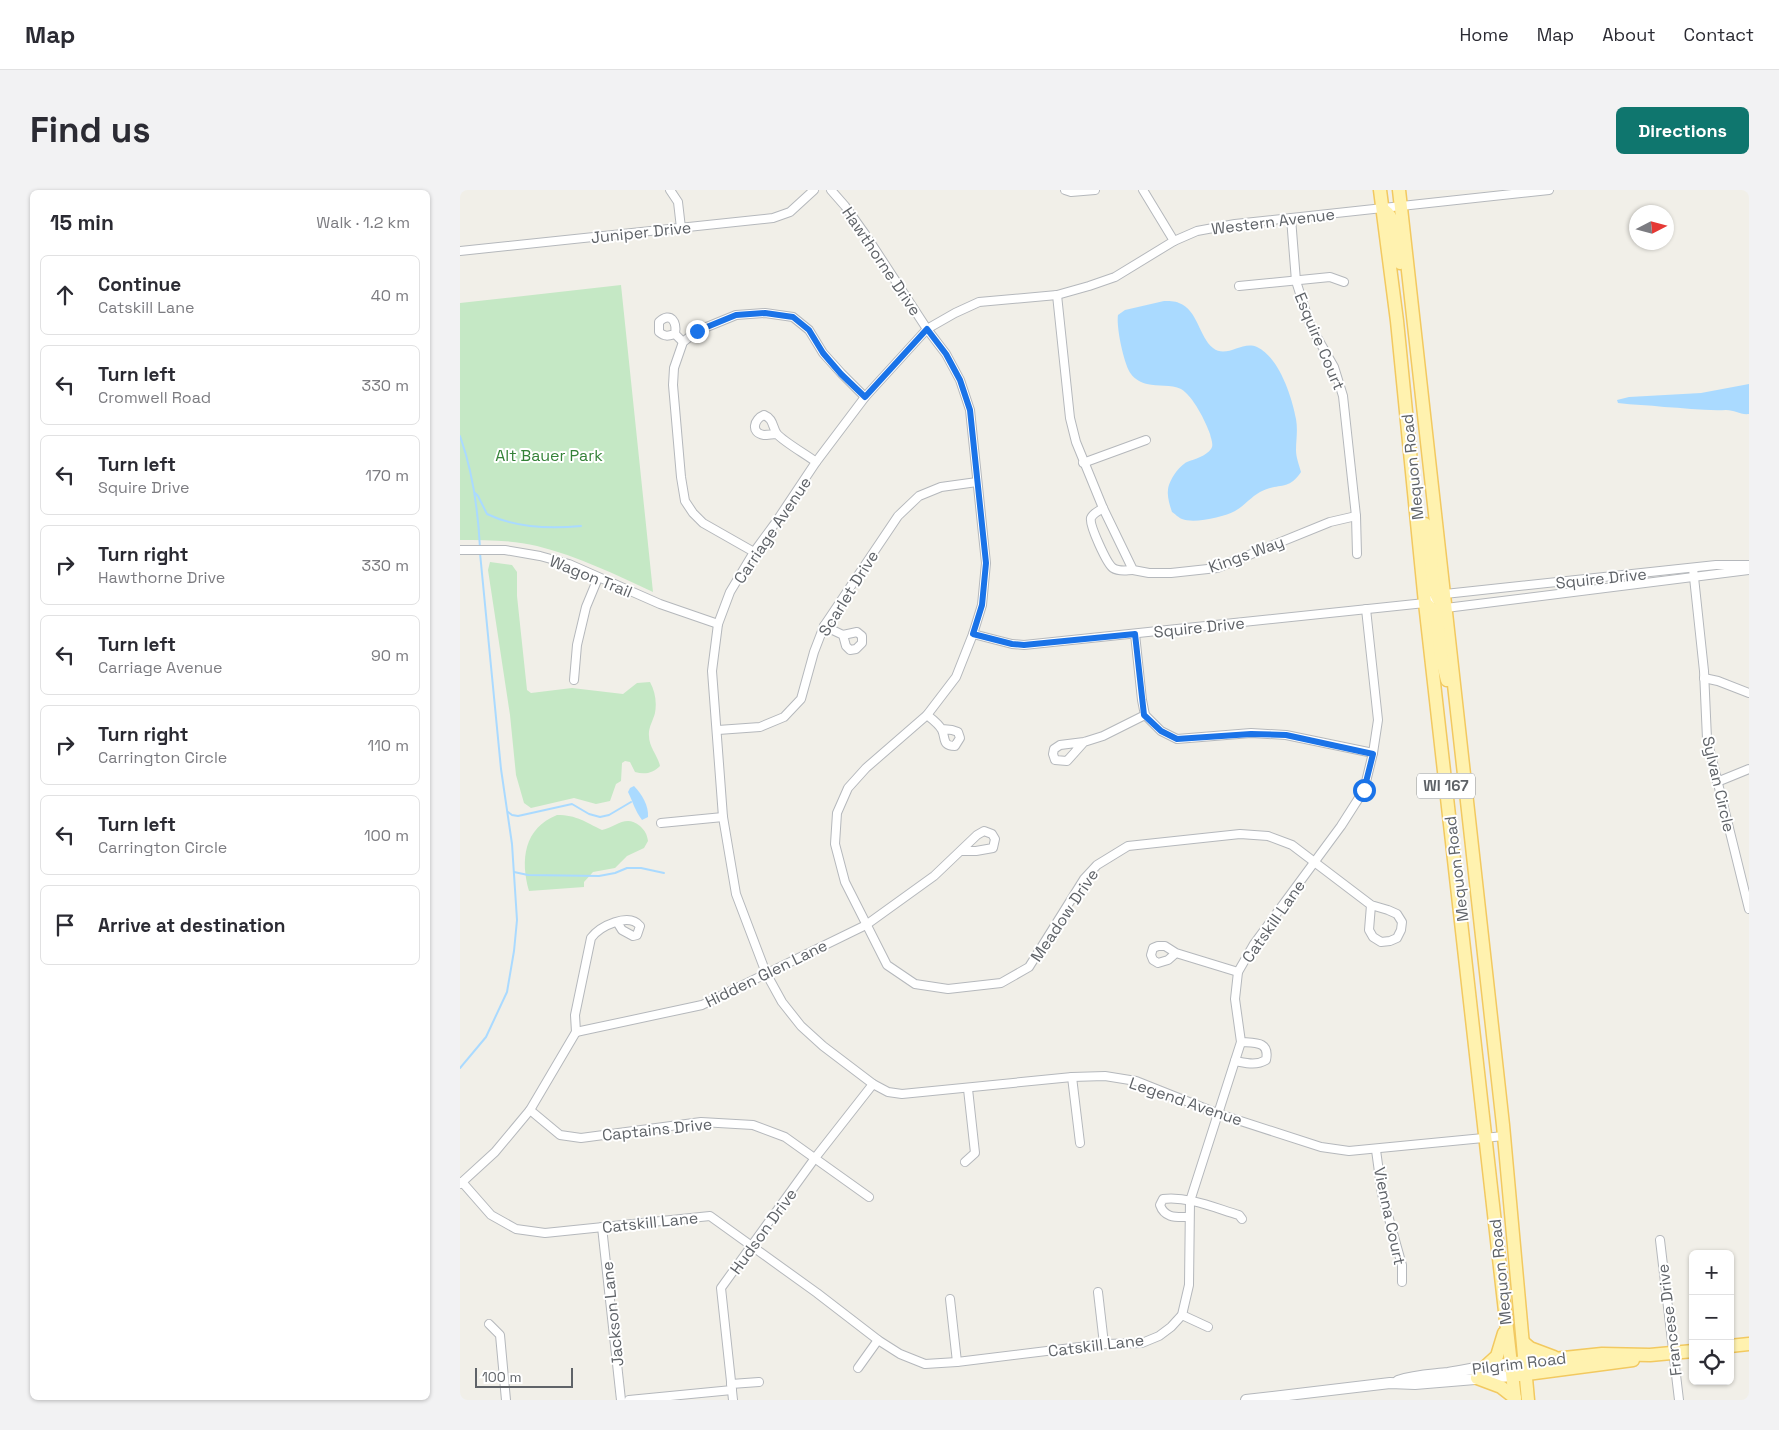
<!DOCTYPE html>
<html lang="en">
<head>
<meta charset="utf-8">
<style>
	:root { --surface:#fff; --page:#f2f2f3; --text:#2b2b33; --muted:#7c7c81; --line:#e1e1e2; --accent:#0f766e }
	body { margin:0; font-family:"Space Grotesk",sans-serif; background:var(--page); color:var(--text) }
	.controls { position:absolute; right:15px; bottom:15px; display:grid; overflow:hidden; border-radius:8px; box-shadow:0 1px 4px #0004 }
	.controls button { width:45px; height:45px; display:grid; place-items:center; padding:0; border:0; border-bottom:1px solid var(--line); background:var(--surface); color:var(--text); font:25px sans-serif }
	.compass { position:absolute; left:1169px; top:15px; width:45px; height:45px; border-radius:50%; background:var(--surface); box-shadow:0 1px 4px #0004; rotate:84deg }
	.scale { position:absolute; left:15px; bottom:12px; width:98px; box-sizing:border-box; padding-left:5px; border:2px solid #5f6368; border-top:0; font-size:14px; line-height:18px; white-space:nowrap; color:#5f6368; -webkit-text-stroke:4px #fff; paint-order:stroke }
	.stop { position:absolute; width:15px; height:15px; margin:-11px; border:4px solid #1a73e8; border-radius:50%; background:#fff }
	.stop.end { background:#1a73e8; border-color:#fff; box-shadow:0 1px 5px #0008 }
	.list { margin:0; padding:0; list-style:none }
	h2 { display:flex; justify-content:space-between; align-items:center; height:65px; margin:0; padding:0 20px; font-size:21px }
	h2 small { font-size:16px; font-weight:400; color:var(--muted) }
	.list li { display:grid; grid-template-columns:32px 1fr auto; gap:15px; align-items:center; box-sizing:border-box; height:80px; margin:0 10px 10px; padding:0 10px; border:1px solid var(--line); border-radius:8px }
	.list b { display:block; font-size:19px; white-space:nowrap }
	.list p { margin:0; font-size:16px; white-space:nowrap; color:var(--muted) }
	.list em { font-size:16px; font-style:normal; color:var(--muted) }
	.icon { flex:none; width:28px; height:28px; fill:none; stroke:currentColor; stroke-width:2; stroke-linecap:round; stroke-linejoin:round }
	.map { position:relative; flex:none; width:1289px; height:1210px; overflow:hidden; border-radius:8px }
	header { display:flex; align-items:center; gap:30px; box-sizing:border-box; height:70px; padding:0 25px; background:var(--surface); border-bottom:1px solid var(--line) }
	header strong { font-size:24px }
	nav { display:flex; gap:28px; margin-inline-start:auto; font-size:18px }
	.intro { display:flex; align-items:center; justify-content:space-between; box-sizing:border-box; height:120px; padding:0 30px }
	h1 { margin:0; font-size:35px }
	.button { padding:12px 22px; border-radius:8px; background:var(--accent); color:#fff; font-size:18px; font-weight:700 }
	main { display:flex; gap:30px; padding:0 30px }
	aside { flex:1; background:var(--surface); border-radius:8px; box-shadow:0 1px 4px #0004 }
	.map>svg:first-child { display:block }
	.green { fill:#c5e8c5 }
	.water { fill:#aadaff }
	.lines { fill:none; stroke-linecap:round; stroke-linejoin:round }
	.stream { stroke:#aadaff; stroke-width:2 }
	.minor-casing { stroke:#b5b8bc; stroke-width:10 }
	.tertiary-casing { stroke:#b5b8bc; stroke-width:12 }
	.primary-casing { stroke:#f2c960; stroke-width:15 }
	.minor { stroke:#fff; stroke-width:8 }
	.tertiary { stroke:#fff; stroke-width:10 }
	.primary { stroke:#fff2af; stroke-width:12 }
	.route { stroke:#1a73e8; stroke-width:6 }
	.labels { text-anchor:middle; stroke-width:4; stroke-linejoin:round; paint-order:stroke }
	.shield { fill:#fff; stroke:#8f9295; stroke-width:1 }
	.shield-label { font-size:15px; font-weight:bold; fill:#5f6368 }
	.street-label { font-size:16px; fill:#5f6368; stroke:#fff }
	.park-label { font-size:16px; fill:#348238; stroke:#fff }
</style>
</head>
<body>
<header>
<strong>Map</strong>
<nav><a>Home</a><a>Map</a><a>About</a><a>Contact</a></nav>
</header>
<div class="intro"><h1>Find us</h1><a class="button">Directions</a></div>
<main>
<aside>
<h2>15 min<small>Walk · 1.2 km</small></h2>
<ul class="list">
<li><svg class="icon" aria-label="ahead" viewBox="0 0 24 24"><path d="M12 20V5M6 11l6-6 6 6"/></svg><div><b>Continue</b><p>Catskill Lane</p></div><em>40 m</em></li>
<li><svg class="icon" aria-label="left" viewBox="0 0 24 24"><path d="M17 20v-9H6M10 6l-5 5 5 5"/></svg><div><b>Turn left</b><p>Cromwell Road</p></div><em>330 m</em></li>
<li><svg class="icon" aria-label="left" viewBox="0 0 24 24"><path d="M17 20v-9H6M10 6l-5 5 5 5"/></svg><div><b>Turn left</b><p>Squire Drive</p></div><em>170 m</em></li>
<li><svg class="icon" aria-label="right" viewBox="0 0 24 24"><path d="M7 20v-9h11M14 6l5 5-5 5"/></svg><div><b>Turn right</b><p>Hawthorne Drive</p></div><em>330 m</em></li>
<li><svg class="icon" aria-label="left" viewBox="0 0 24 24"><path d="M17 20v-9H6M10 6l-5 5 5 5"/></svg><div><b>Turn left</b><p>Carriage Avenue</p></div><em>90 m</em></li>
<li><svg class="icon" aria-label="right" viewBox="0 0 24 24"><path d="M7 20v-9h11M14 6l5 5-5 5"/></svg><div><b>Turn right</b><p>Carrington Circle</p></div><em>110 m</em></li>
<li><svg class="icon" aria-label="left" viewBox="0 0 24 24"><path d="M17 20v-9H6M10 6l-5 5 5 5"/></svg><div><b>Turn left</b><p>Carrington Circle</p></div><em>100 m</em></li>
<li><svg class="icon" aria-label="arrive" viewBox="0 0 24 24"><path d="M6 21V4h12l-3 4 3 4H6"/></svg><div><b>Arrive at destination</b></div></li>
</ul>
</aside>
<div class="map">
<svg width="1289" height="1210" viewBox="0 0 1289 1210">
	<rect width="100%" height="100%" fill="#f1efe8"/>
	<g class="green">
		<path d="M161 95 193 402C156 385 118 366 77 356 52 350 26 350 0 350V113Z"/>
		<path d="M30 372 52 375 57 382V406L67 500 71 503 112 498 163 504 177 493 190 492C195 501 197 512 195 523 193 531 188 538 189 546 189 557 198 566 200 576 193 583 185 585 175 582L170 572 165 571 162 573 161 591 156 594 150 611 136 614 114 608 71 618 64 613 56 585 50 525 28 380Z"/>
		<path d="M97 625C117 625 125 632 142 640 156 637 166 624 180 636 185 641 187 644 188 651L184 658 167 666 155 678 133 682 124 692V697L69 701C60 670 64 638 97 625Z"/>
	</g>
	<g class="water">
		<path d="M704 111C708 111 715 111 719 113 738 120 739 147 753 158 767 169 782 150 797 157 819 167 832 207 836 229 838 240 836 250 836 260 836 267 839 275 841 282 828 302 817 292 800 302 791 307 784 316 775 321 764 327 734 334 722 329 719 328 715 324 712 322 710 316 707 307 708 300 709 290 719 276 727 272 735 269 746 266 751 259 754 255 751 249 750 244 746 232 733 206 721 199 711 194 698 197 687 194 682 193 674 189 671 184 664 175 656 137 658 125L665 120Z"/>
		<path d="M1289 194V224C1280 225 1275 220 1266 220 1246 221 1225 218 1204 217 1189 215 1173 215 1158 213L1157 210 1169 207 1241 203Z"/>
		<path d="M174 596C182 604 189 616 188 627L182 630C175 621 173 612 168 602L170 598Z"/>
	</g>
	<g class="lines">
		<g class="stream">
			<path d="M0 246C13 282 18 319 20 358"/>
			<path d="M15 303 18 306 27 324C56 338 90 339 121 336"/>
			<path d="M48 622 52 625 58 626 112 614 129 624 140 627 149 625 171 612"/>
			<path d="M54 682 68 685 139 686 155 683 167 678H181L204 683"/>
			<path d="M0 878 26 847 47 802 54 761 57 730 52 654 41 579 20 363"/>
		</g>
		<g class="minor-casing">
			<g id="minor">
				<path d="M210 0 218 12 221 38"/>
				<path d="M371 0 385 16 405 44 467 139 486 164 500 190 510 220 526 373 522 415 513 444 496 487 467 525 406 578 388 598 377 623 375 654 385 692 427 775 455 794 488 799 541 793 569 777 624 689 637 675 668 656 780 644 808 646 832 655 911 715 928 720 937 724 942 732 941 740 937 748 930 751 921 752 913 747 909 740 911 715"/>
				<path d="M605 0 611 2 635 0"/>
				<path d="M683 0 714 51"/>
				<path d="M831 28 836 91 850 135 874 177 883 206 896 326 897 364"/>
				<path d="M0 61 313 28 330 22 354 0"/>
				<path d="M779 96 870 87 884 92"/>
				<path d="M597 105 610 228 616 252 643 318 673 380 689 383H711L757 378 870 332 896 326"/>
				<path d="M215 144C208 146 205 147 199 142V132C211 121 217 132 215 144L223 152"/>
				<path d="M317 244C313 244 308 245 304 245 290 243 294 229 304 225 314 229 312 237 317 244 324 252 347 265 356 272"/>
				<path d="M623 273 686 250"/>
				<path d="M643 318C639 321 633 323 631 328 629 335 647 374 653 378 659 382 667 380 673 380"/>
				<path d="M0 360H45L80 366 109 374 200 414 258 434"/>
				<path d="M294 362 243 333 233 323 225 311 221 287 213 195 214 178 223 152 237 141 276 125 305 123 333 127 349 140 363 163 381 183 405 207"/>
				<path d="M1233 378 1244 481 1247 549 1289 719"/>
				<path d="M982 417 986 418 1289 380"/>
				<path d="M364 436 383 445 397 442 402 446V453L396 459 390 460 386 456 383 445"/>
				<path d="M513 444 552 454 564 455 965 413 985 404 1256 375H1289"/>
				<path d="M675 444 682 510 685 525 701 541 717 549 791 543 826 545 913 563"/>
				<path d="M1244 488 1258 491 1289 503"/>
				<path d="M114 490 117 455 126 417 138 388"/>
				<path d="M467 525C472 529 479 534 482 540 486 549 482 556 495 556L500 548 498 542 492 540 482 539"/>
				<path d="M258 540 300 537 324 527 341 509 354 462 364 436 438 326 459 306 481 297 517 292"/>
				<path d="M624 552 607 571 595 570 593 564 594 559 600 555 624 552 643 546 685 525"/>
				<path d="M1257 592 1289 579"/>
				<path d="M201 633 263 627"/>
				<path d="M716 763 708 770 698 773 693 770 691 765 693 758 698 756H705L716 763 778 782"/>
				<path d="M116 842 242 815 406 735 474 686 517 645 524 641 532 644 535 649 533 658 516 661H502"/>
				<path d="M116 842 115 825 131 748C140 736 169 722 180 736L177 745 173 746 162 740 157 732"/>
				<path d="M775 871C786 873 796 876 806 870 810 851 795 853 781 852"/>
				<path d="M612 887 620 953"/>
				<path d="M70 920 100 945 121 948 241 932 293 935 325 947 409 1007"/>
				<path d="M1044 946 889 961 861 957 759 924 676 891 645 886 612 887 442 904 428 902 413 894 363 856 341 836 322 812 306 783 276 704 263 627 252 481 258 434 270 402 294 362 316 332 356 272 405 207 467 139 495 123 519 112 597 105 629 96 655 87 714 51 737 41 775 34 1089 0"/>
				<path d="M916 960 922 1004 942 1075V1092"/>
				<path d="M505 972 515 963 508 899"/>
				<path d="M2 992 31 1025 56 1039 85 1043 250 1026 357 1103 418 1150 440 1164 465 1174 497 1172 644 1154 682 1153 699 1146 711 1137 722 1125 729 1095 730 1011 781 852 775 809 778 782 794 754 881 636 904 600 913 563 918 530 906 419"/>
				<path d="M0 994 35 962 70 920 116 842"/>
				<path d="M729 1027C717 1027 705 1029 700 1015L703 1009C728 1006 755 1018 779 1025L782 1029"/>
				<path d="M142 1037 161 1210"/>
				<path d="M1200 1050 1219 1210"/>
				<path d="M638 1102 644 1154"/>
				<path d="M490 1109 497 1172"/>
				<path d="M722 1125 748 1137"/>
				<path d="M29 1134 40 1145 46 1210"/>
				<path d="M398 1178 418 1150"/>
				<path d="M271 1194 299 1192"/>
				<path d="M169 1210 272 1200"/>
				<path d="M273 1210 261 1098 355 968 413 894"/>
			</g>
		</g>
		<g class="tertiary-casing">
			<g id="tertiary">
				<path d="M938 1191C955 1185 971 1185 988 1183 1009 1180 1029 1174 1050 1174"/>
				<path d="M786 1210 930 1193 955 1194 1051 1186"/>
			</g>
		</g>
		<g class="primary-casing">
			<g id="primary">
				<path d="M920 0 937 131 965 413 1055 1210"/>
				<path d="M939 0 1043 935 1068 1210"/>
				<path d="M924 20C939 31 936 56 940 73"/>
				<path d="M965 334C967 342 969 350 970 358 973 376 969 403 984 416"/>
				<path d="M965 413 975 422 977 429 981 466 987 490"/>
				<path d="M1063 1152 1070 1158 1094 1167"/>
				<path d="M1270 1156 1289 1154"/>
				<path d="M1056 1173 1142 1164 1190 1165 1233 1161"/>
				<path d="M1026 1176 1037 1166 1044 1143"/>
				<path d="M1059 1185 1173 1170"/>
				<path d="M1017 1188 1041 1197 1055 1208"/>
			</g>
		</g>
		<use href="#minor" class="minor"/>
		<use href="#tertiary" class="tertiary"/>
		<use href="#primary" class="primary"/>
	</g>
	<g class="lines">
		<path class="route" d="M237 141 276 125 305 123 333 127 349 140 363 163 381 184 405 207 467 139 486 164 500 190 510 220 526 373 522 415 513 444 552 454 564 455 675 444 684 525 701 541 717 549 791 544 826 545 913 564 904 600"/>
	</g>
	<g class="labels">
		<rect class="shield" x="957" y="583.5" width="58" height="25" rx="4"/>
		<g class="shield-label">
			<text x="986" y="601">WI 167</text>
		</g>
		<g class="street-label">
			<text transform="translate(813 31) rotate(-7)" y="6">Western Avenue</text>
			<text transform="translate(181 42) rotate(-6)" y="6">Juniper Drive</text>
			<text transform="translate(422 71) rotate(56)" y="6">Hawthorne Drive</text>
			<text transform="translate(860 151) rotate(67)" y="6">Esquire Court</text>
			<text transform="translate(952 277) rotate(-96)" y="6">Mequon Road</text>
			<text transform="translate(312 340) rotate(-56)" y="6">Carriage Avenue</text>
			<text transform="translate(786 364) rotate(-20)" y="6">Kings Way</text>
			<text transform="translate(131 386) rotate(22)" y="6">Wagon Trail</text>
			<text transform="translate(1141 388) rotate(-6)" y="6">Squire Drive</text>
			<text transform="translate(388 403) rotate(-58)" y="6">Scarlet Drive</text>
			<text transform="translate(739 437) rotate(-6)" y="6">Squire Drive</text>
			<text transform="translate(1259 594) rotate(77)" y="6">Sylvan Circle</text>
			<text transform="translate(996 679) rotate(-97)" y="6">Mequon Road</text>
			<text transform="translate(604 725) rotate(-56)" y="6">Meadow Drive</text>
			<text transform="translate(813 731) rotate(-55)" y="6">Catskill Lane</text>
			<text transform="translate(306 783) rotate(-26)" y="6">Hidden Glen Lane</text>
			<text transform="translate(726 911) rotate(19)" y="6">Legend Avenue</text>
			<text transform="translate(197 939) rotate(-6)" y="6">Captains Drive</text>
			<text transform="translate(930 1026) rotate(78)" y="6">Vienna Court</text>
			<text transform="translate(190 1032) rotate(-6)" y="6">Catskill Lane</text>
			<text transform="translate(303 1041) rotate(-54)" y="6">Hudson Drive</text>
			<text transform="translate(1040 1082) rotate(-96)" y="6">Mequon Road</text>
			<text transform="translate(152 1124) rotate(-96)" y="6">Jackson Lane</text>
			<text transform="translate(1209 1130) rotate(-97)" y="6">Francese Drive</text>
			<text transform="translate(636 1155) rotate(-7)" y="6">Catskill Lane</text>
			<text transform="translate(1059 1173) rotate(-7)" y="6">Pilgrim Road</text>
		</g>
		<g class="park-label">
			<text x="89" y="271">Alt Bauer Park</text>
		</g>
	</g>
</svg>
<div class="controls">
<button>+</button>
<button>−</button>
<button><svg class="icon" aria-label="locate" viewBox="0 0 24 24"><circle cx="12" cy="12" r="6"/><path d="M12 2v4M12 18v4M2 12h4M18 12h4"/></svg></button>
</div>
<svg class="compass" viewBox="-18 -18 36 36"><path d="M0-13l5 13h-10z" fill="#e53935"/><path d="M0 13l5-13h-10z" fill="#7c7c81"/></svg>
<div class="scale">100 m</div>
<div class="stop" style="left:904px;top:600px"></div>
<div class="stop end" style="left:237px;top:141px"></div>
</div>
</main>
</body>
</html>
